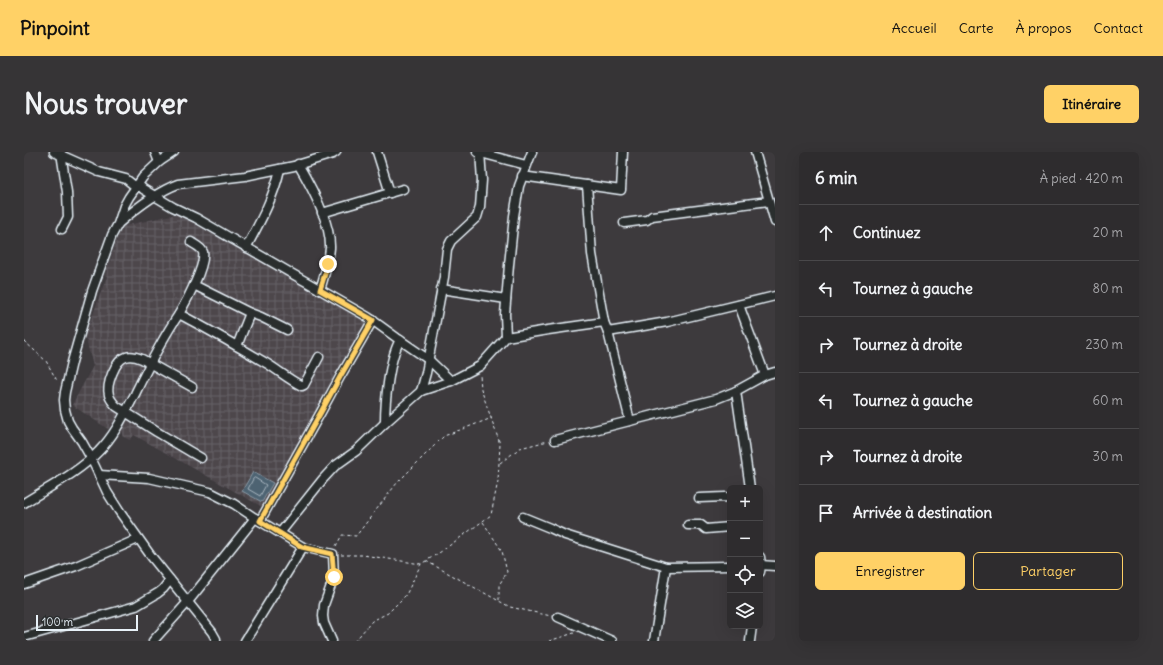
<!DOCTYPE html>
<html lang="fr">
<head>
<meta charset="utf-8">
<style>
	:root { --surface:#2e2c2e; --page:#363436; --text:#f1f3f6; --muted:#a7a7aa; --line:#49484a; --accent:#ffd166 }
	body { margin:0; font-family:Delius,sans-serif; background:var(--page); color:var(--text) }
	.controls { position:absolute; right:12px; bottom:12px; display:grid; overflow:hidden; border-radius:6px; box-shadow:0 4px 16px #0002 }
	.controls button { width:36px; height:36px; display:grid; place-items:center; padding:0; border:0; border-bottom:1px solid var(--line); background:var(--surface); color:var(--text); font:20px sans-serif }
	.scale { position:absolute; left:12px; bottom:10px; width:102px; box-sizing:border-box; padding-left:4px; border:2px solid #e8f1f8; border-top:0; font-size:11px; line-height:14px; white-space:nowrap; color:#e8f1f8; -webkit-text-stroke:3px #2a2d2e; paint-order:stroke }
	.stop { position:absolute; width:12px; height:12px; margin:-9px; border:3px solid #ffd166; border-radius:50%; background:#fff }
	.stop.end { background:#ffd166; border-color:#fff; box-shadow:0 1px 4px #0008 }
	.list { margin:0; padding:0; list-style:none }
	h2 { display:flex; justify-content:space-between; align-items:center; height:52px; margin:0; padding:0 16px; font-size:17px }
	h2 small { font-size:13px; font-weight:400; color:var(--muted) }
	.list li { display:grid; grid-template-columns:26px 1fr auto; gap:12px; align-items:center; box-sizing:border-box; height:56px; padding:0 16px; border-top:1px solid var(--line) }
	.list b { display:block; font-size:15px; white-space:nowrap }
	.list em { font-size:13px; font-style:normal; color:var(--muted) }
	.actions { display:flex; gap:8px; padding:12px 16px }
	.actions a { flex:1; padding:9px 0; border:1px solid var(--accent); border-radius:6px; text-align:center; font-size:14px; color:var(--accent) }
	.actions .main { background:var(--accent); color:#111 }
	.icon { flex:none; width:22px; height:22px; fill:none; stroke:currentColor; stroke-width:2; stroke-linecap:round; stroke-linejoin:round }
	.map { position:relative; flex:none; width:751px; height:489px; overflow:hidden; border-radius:6px }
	header { display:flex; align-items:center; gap:24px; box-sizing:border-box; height:56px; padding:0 20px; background:var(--accent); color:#111 }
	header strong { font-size:19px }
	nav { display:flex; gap:22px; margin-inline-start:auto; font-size:14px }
	.intro { display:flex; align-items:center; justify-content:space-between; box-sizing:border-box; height:96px; padding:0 24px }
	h1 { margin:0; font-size:28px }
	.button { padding:10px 18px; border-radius:6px; background:var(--accent); color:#111; font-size:14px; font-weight:700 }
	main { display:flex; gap:24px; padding:0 24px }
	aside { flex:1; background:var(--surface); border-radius:6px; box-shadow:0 4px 16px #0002 }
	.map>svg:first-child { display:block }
	.industrial { fill:url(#industrial-grid) }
	.water { fill:#4e6372; stroke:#8c9ca8 }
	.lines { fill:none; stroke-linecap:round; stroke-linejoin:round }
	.shore { stroke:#aab8c2; stroke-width:1 }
	.minor-casing { stroke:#e8f1f8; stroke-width:11 }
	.path { stroke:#e8f1f8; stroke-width:1; stroke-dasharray:3 3; stroke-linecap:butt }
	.minor { stroke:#2a2d2e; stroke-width:8 }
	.route { stroke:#ffd166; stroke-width:5 }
</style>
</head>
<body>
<header>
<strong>Pinpoint</strong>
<nav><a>Accueil</a><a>Carte</a><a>À propos</a><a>Contact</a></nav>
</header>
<div class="intro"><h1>Nous trouver</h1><a class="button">Itinéraire</a></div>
<main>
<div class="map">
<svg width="751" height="489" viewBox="0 0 751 489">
	<defs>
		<pattern id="industrial-grid" width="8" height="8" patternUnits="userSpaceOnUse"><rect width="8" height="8" fill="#4d464c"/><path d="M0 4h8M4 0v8" fill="none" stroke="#676167"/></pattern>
	</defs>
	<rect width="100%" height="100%" fill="#3d3a3d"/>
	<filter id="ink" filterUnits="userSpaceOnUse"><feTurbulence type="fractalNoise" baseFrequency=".025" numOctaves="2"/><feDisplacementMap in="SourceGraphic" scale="8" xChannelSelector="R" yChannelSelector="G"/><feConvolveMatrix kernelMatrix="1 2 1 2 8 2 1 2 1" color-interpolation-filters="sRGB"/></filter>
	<g filter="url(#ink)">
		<path class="industrial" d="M152 62 280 133 345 168 240 356 110 283 106 288 98 284 99 281 95 279V277L88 272 84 277 48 253 69 214 61 184 83 124 81 123 95 82 100 74Z"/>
		<path class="water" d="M229 320 249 331 238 350 218 339Z"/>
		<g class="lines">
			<path class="shore" d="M231 326 242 333 236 344 224 337 229 327Z"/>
			<g class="minor-casing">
				<g id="minor">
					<path d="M30 0 75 20 102 27 112 35"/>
					<path d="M131 0 135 10"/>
					<path d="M150 0 135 10 119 25 105 45 100 54 94 72 88 83 68 139 48 210 41 240 40 248 41 258 44 269 48 276 58 290 67 306 83 340 95 359 127 404 188 480 192 487V489"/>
					<path d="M353 0 366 41"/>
					<path d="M453 0 502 13"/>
					<path d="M731 0 751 70"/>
					<path d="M37 1 43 40 44 65 38 77"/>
					<path d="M274 12C287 34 307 71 306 96 305 110 300 124 296 138"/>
					<path d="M498 24 597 38 599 0"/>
					<path d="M114 32 119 37 149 55 172 66 265 120 344 165 373 186 405 208 427 229"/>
					<path d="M563 33 568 102 580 170 584 180 606 269"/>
					<path d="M298 61 379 37"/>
					<path d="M95 71C110 58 135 39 154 32L221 24 270 14 309 2 312 0"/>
					<path d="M600 71 623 68 628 64 745 49"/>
					<path d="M222 96C236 70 250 45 256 17"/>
					<path d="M170 133 226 161 237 165 263 178"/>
					<path d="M417 137 482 147"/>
					<path d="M715 153 741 223"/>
					<path d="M155 162C162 150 182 113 179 100 177 95 171 93 167 90"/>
					<path d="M584 180 643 170 751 144"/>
					<path d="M482 185 481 162 485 113 490 64 495 34 508 0"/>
					<path d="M213 194 226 161"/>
					<path d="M168 235 118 207C113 205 107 203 102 205 91 208 82 233 85 243 86 248 89 250 92 254L133 280 177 306"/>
					<path d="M397 239 402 221 420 125 423 97 427 89 453 65 456 55 458 28 456 0"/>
					<path d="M712 239 726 336"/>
					<path d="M361 271C361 249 365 207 376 188"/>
					<path d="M531 288 692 247 712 239 741 223 751 220"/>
					<path d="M75 323 125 326 186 340 210 352 231 366 279 395 309 402 310 425 300 453 299 464 300 471 308 489"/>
					<path d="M675 346 701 345 706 346"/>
					<path d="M0 351C25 335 54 321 75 299 91 283 101 261 111 242 124 215 138 187 155 162 184 177 213 194 242 211 254 218 265 228 278 234L280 233 295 205"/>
					<path d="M499 365 526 376 541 383 642 415 706 414"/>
					<path d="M236 369 297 260 316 225 349 168"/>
					<path d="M664 373H677L682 377 706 375"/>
					<path d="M256 381 299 327 311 314 332 299 361 271 397 239 427 229 456 214 482 185 524 178 580 170"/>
					<path d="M736 405 737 413 736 420"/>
					<path d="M736 413 751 414"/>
					<path d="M0 432 52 414 114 387"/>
					<path d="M534 465 588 489"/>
					<path d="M0 485 112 454 134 441 139 437 146 428"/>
					<path d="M129 489 163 451 231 366"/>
					<path d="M221 489 279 395"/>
					<path d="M630 489 642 415"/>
					<path d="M726 489 728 474"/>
				</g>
			</g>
			<g class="path">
				<path d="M0 189 22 209 32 227 35 229"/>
				<path d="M476 311 496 296 524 289"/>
				<path d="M459 370 478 399 483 420 475 433V448"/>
				<path d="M312 394 318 383 332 384 373 331 420 284 468 266"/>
				<path d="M317 403H339L397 412 418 399 467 363 474 329 476 292 457 237 456 223"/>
				<path d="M402 409 486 455 527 464"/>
				<path d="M331 489 348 469 364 461 382 443 397 412"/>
				<path d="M525 489 550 481"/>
			</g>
			<use href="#minor" class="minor"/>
		</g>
	</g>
	<g class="lines" filter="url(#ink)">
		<path class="route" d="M304 112 296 138 349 168 316 225 297 260 236 369 278 395 308 402 310 425"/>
	</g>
</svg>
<div class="controls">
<button>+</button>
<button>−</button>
<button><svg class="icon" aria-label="locate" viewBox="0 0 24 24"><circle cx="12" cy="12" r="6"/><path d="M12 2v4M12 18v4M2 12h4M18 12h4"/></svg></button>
<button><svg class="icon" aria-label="layers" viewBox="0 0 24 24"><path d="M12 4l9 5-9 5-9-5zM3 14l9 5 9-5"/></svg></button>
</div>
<div class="scale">100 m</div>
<div class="stop" style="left:310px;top:425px"></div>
<div class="stop end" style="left:304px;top:112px"></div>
</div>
<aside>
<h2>6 min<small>À pied · 420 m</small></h2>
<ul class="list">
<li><svg class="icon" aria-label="ahead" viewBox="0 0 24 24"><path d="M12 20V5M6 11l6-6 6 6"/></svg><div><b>Continuez</b></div><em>20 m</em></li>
<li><svg class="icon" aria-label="left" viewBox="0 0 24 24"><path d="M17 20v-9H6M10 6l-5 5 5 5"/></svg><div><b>Tournez à gauche</b></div><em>80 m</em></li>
<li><svg class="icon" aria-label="right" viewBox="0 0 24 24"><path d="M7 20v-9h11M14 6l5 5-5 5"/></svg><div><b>Tournez à droite</b></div><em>230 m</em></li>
<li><svg class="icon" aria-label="left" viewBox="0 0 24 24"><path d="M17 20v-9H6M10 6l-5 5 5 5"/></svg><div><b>Tournez à gauche</b></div><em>60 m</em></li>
<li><svg class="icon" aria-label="right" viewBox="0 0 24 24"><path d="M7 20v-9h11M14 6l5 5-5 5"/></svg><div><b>Tournez à droite</b></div><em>30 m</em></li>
<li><svg class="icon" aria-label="arrive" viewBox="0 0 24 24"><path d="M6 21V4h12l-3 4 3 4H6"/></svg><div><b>Arrivée à destination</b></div></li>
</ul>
<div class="actions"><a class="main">Enregistrer</a><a>Partager</a></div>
</aside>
</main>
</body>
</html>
